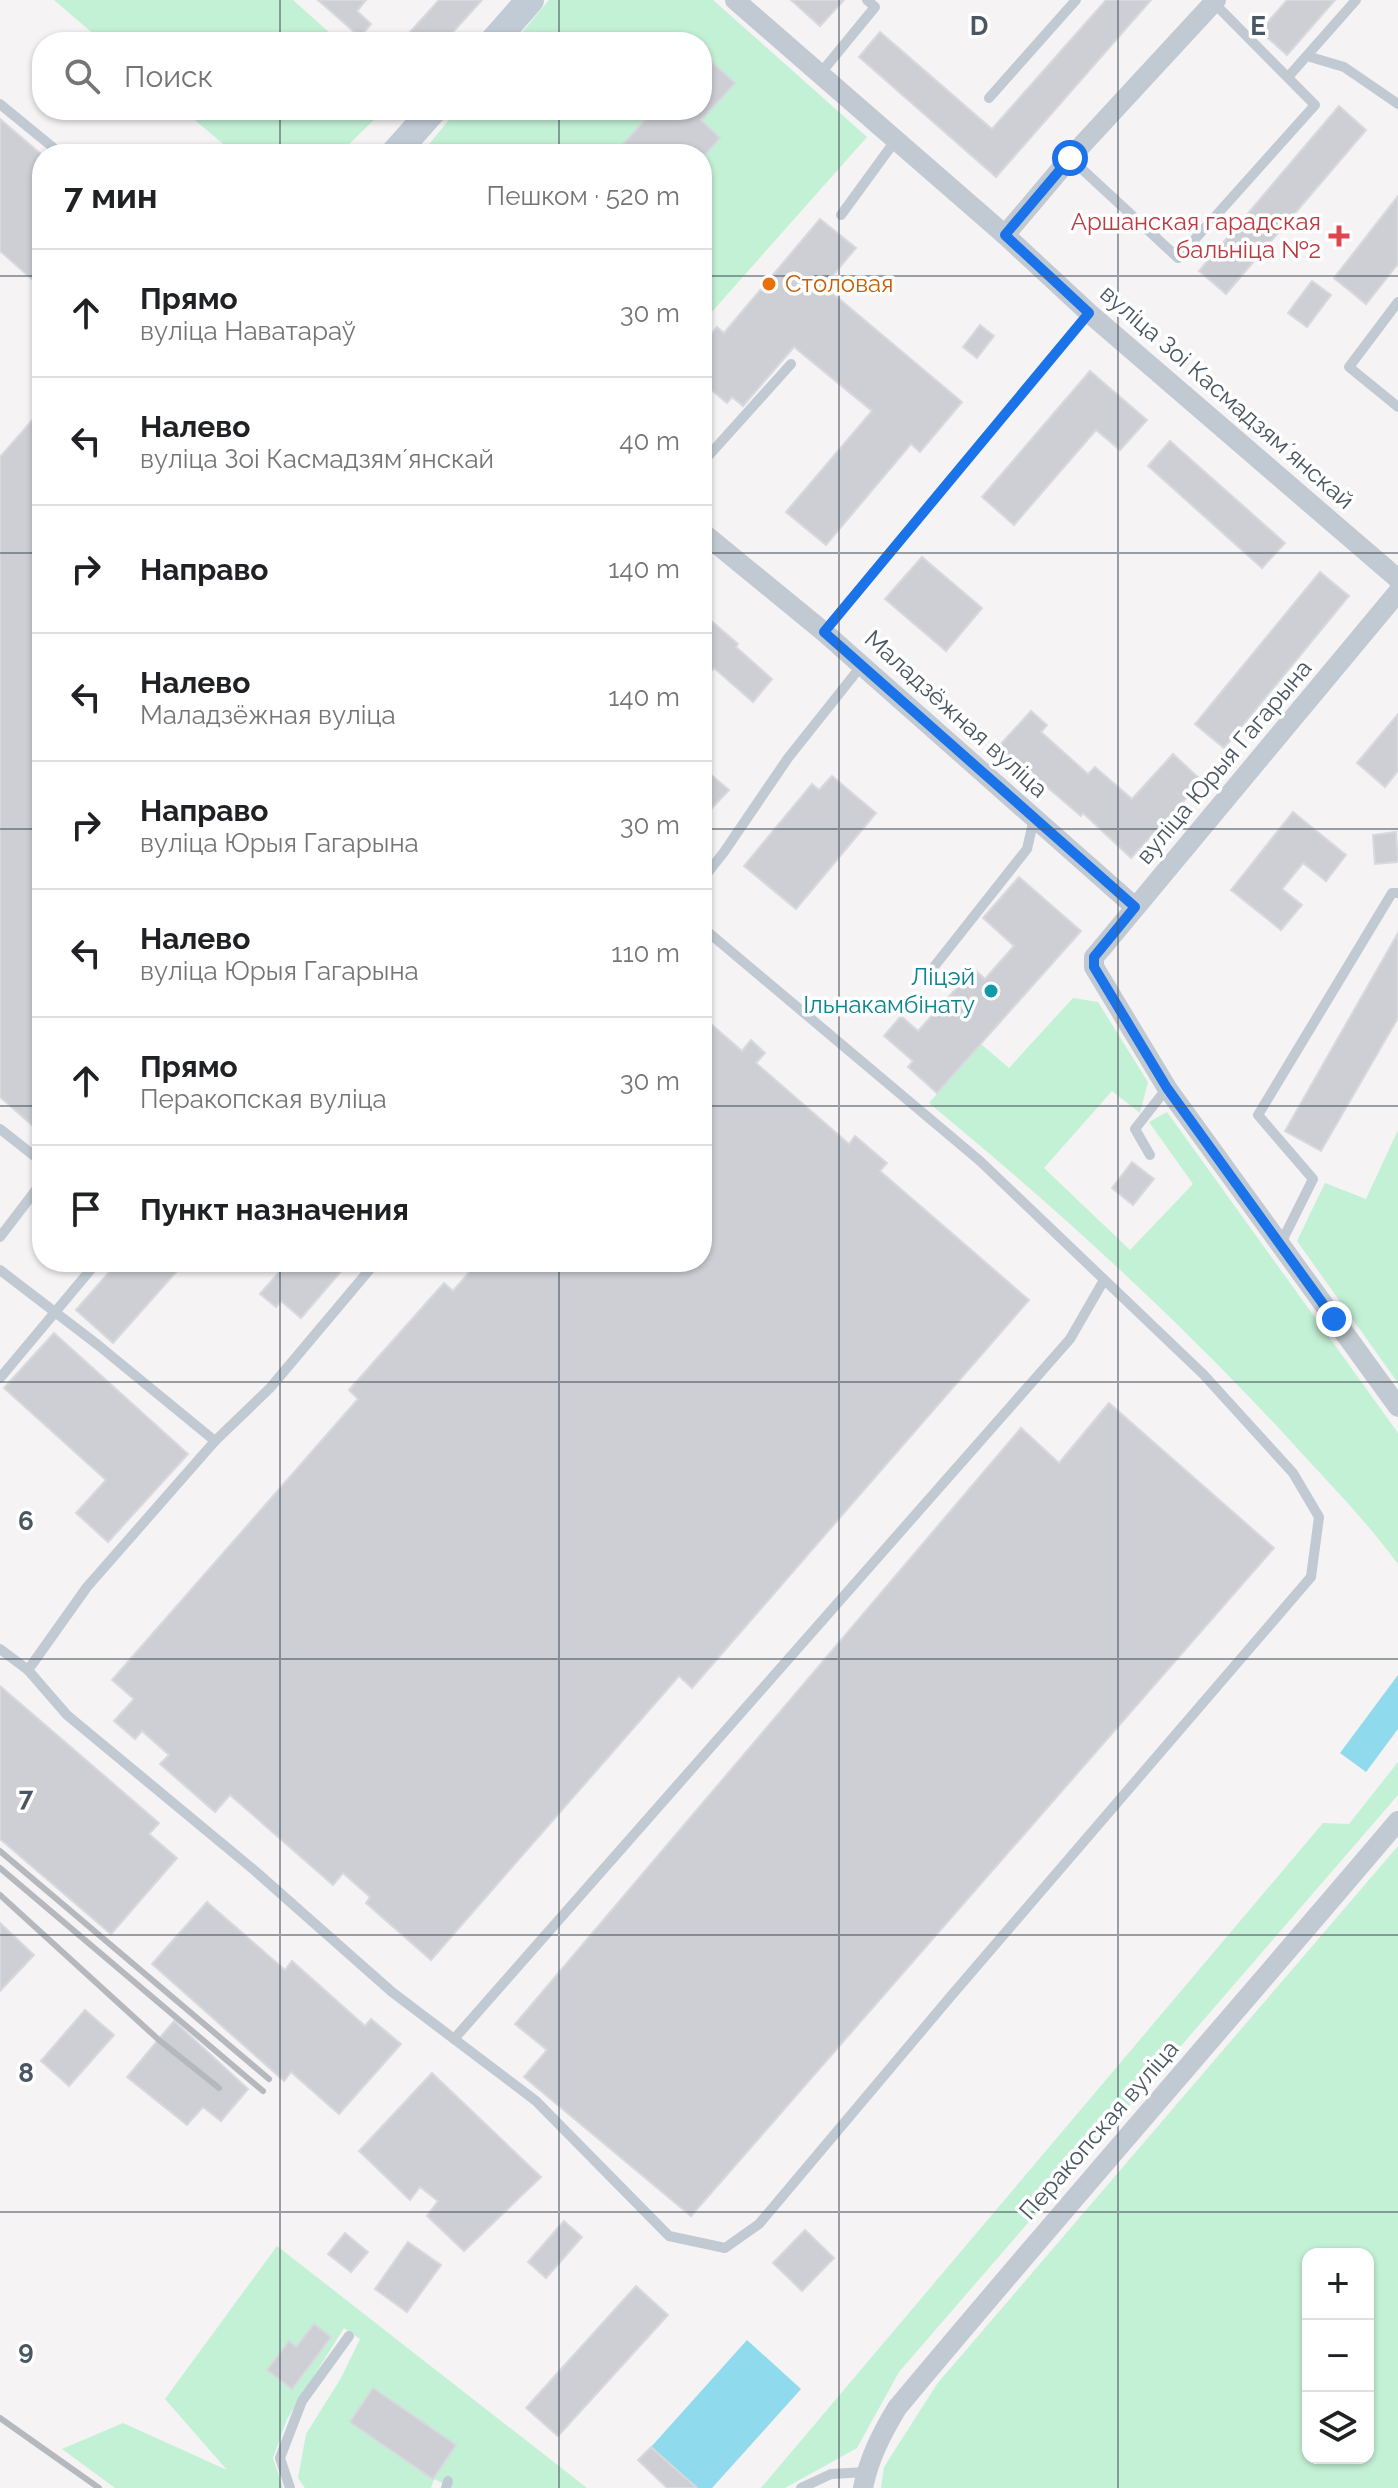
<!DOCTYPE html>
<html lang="ru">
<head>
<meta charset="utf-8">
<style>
	:root { --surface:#fff; --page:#f6f6f6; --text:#202124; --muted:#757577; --line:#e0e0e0 }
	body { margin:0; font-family:Raleway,sans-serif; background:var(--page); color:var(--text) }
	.controls { position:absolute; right:24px; bottom:24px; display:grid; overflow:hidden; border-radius:16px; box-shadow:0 2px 6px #0004 }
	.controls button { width:72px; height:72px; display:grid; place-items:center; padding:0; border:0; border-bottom:2px solid var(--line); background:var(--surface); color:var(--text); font:40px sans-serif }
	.stop { position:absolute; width:24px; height:24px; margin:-18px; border:6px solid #1a73e8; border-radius:50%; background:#fff }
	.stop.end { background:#1a73e8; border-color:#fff; box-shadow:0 2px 8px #0008 }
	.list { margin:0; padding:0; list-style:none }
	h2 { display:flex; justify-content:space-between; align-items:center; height:104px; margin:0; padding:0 32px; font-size:34px }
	h2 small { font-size:26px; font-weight:400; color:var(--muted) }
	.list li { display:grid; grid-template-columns:52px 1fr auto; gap:24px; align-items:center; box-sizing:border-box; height:128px; padding:0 32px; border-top:2px solid var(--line) }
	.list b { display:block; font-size:30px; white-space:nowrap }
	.list p { margin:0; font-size:26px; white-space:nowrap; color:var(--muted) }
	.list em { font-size:26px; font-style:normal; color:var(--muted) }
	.icon { flex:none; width:44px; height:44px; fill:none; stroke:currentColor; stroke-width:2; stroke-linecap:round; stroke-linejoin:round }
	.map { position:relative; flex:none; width:1398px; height:2488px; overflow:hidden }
	.search { position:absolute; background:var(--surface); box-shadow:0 2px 6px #0004; left:32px; top:32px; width:680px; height:88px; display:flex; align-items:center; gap:20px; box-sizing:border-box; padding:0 28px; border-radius:32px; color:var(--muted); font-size:30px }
	.panel { position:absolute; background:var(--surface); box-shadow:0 2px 6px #0004; left:32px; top:144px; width:680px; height:1128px; border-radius:32px }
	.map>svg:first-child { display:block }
	.green { fill:#c3f1d5; fill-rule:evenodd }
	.water { fill:#90daee }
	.building { fill:#cdcfd5; stroke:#d7d9de; stroke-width:2 }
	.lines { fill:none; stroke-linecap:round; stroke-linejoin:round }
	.lane { stroke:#c1cad2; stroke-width:10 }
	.street { stroke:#c1cad2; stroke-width:20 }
	.secondary { stroke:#c1cbd6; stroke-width:28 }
	.rail { stroke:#b5b8bd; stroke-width:6 }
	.route { stroke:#1a73e8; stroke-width:10 }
	.grid { fill:none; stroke:#4a5661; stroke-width:2; stroke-opacity:0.55 }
	.health-dot { fill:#e0444e; stroke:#fff; stroke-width:3 }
	.food-dot { fill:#e8710a; stroke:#fff; stroke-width:3 }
	.culture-dot { fill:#0f9aa8; stroke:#fff; stroke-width:3 }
	.labels { text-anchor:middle; stroke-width:7; stroke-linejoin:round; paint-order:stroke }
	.health-label { font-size:24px; fill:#be3a42; stroke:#fff; text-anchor:end }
	.food-label { font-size:24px; fill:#c56008; stroke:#fff; text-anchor:start }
	.street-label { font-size:24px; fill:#4a5661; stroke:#fff }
	.culture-label { font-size:24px; fill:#0d838f; stroke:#fff; text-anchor:end }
	.grid-label { font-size:26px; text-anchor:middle; font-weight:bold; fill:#4a5661; stroke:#fff; stroke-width:7; stroke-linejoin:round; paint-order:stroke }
</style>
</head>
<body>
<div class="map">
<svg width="1398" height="2488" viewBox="0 0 1398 2488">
	<rect width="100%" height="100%" fill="#f5f3f3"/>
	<g class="green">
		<path d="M54 0H293L340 42H103Z"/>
		<path d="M549 0H713L867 137 702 323V154H421L457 110H702V42H514Z"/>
		<path d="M183 110H384L339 154H235Z"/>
		<path d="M1073 998 1098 1002 1148 1082 1140 1113 1112 1091 1044 1168 1130 1250 1193 1184 1149 1122 1167 1112 1398 1433V1564C1364 1518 1324 1478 1286 1436 1175 1316 1055 1207 929 1103L981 1044 1009 1068Z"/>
		<path d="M1398 1130V1383L1297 1241 1325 1183 1366 1199Z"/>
		<path d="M1398 1762V1795L899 2372 857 2448 785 2488H761L1323 1823 1349 1824Z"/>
		<path d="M1398 1846V2488H881L884 2467 937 2384ZM1308 2254H1368V2458H1308Z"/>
		<path d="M277 2246 587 2488H453L434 2479 431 2488H305L298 2478 306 2434 341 2378 360 2339 344 2328 287 2419 273 2458 283 2488H115L62 2449 123 2423 227 2470 165 2399ZM373 2389 456 2445 433 2479 350 2422Z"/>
	</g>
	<g class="water">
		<path d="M1398 1675V1729L1366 1772 1340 1753Z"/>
		<path d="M747 2340 801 2389 712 2488H697L651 2447Z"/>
	</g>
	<g class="building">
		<path d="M318 0H366L357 11 371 24 360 37Z"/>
		<path d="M439 0H482L444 42H401Z"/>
		<path d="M791 0H844L820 26Z"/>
		<path d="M1106 0H1151L996 177 859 57 880 32 992 129Z"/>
		<path d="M1287 0H1335L1287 55 1260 31Z"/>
		<path d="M702 53 735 83 701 120 720 138 706 154H614L654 110H702Z"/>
		<path d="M1339 106 1366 130 1226 294 1199 271Z"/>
		<path d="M0 119 42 155V288L0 251Z"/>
		<path d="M1398 196V264L1366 304 1334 278Z"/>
		<path d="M820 219 856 248 824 286 962 402 920 452 911 444 826 545 786 512 872 411 794 347 743 406 732 397 727 403 702 382V346L717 327 724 333Z"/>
		<path d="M1312 281 1331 295 1307 327 1288 313Z"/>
		<path d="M980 325 994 336 977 358 963 347Z"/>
		<path d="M1090 371 1147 420 1120 450 1096 430 1014 525 982 497Z"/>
		<path d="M42 409V1134L0 1097V457Z"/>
		<path d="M1170 441 1285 543 1262 568 1148 466Z"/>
		<path d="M922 557 982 608 946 651 885 599Z"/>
		<path d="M1320 572 1349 596 1224 748 1195 724Z"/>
		<path d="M702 613 738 644 736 647 772 679 753 702 714 668 710 672 702 665Z"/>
		<path d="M1031 711 1047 725 1041 732 1088 774 1095 767 1132 799 1173 754 1202 781 1131 858 1083 813 1081 816 999 746Z"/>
		<path d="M1398 714V771L1385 787 1357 763Z"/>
		<path d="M702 767 729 790 710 810 702 803Z"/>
		<path d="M832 776 876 813 796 909 744 866 812 784 819 790Z"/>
		<path d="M1293 812 1346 855 1326 881 1303 863 1282 889 1302 905 1281 930 1231 890Z"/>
		<path d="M1396 832 1398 862 1375 864 1373 835Z"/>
		<path d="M1019 877 1081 931 937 1093 908 1067 913 1061 884 1036 901 1016 918 1031 974 969 985 979 1014 946 983 918Z"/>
		<path d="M1398 933V1018L1321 1151 1285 1131Z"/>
		<path d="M702 1016 742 1051 751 1040 765 1053 756 1063 849 1144 855 1136 887 1163 880 1171 1029 1300 692 1688 679 1676 431 1960 366 1903 370 1897 343 1873 333 1885 230 1795 215 1812 160 1764 169 1755 142 1731 135 1739 114 1721 134 1699 112 1680 358 1399 349 1390 444 1283 453 1291 478 1262H702Z"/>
		<path d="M1132 1162 1154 1179 1133 1205 1112 1188Z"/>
		<path d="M118 1262H185L113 1343 76 1310Z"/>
		<path d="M288 1262H349L301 1318 281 1301 276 1307 260 1294Z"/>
		<path d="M54 1333 188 1454 108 1542 76 1513 106 1480 4 1388Z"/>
		<path d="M1109 1403 1274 1548 691 2216 524 2077 547 2050 515 2024 1021 1428 1059 1463Z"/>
		<path d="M0 1686 159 1823 149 1834 177 1858 111 1934 0 1839Z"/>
		<path d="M207 1902 285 1970 292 1961 365 2026 371 2019 401 2044 339 2114 291 2072 284 2081 152 1964Z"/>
		<path d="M0 1923 34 1955 0 1991Z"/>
		<path d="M85 2010 114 2035 69 2086 41 2061Z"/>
		<path d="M174 2021 248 2089 221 2121 203 2107 187 2125 127 2077Z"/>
		<path d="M432 2073 541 2177 464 2251 427 2216 438 2201 420 2187 410 2200 359 2151Z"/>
		<path d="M564 2221 582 2237 546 2278 528 2262Z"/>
		<path d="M805 2230 834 2258 802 2291 773 2263Z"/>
		<path d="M345 2233 368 2252 351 2272 328 2254Z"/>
		<path d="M408 2242 441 2265 407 2312 375 2289Z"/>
		<path d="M636 2286 668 2315 558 2436 526 2408Z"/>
		<path d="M314 2324 331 2337 292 2389 267 2370 289 2341 296 2347Z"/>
		<path d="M373 2388 456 2445 433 2479 350 2422Z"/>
		<path d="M651 2447 697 2488H667L638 2460Z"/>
	</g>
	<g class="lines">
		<g class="lane">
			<path d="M1307 56 1344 67 1398 104"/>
			<path d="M820 74 875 7 867 0"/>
			<path d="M1288 77 1356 0"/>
			<path d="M989 98 1076 0"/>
			<path d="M0 104 61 154"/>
			<path d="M1070 158 1178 258 1315 105 1213 2"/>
			<path d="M841 215 895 141"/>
			<path d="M1398 302 1349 367 1398 407"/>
			<path d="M702 463 791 364"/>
			<path d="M824 632 1089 313"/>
			<path d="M702 880 724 852 788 758 862 665"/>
			<path d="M933 968 1027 849 1034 819"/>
			<path d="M0 1129 42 1162"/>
			<path d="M1150 1155 1135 1129 1167 1088"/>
			<path d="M0 1237 42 1182"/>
			<path d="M1280 1245 1313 1179 1258 1115 1392 893H1398"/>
			<path d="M0 1270 98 1345 215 1441 270 1388 376 1262"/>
			<path d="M0 1378 97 1262"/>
			<path d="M215 1441 87 1587 28 1670 67 1715 254 1870 392 1992 536 2101 669 2236 725 2248 759 2224 951 1996 1311 1577 1319 1517 1293 1473 1203 1374 980 1161 702 927"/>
			<path d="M0 1649 28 1670"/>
			<path d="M454 2039 1070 1339 1104 1280"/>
			<path d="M290 2488 280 2458 302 2401 349 2336"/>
			<path d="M446 2488 448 2481"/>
			<path d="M801 2488 831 2474 866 2472"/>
		</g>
		<g class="street">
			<path d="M735 0 1005 235 1089 313 1398 579"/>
			<path d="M1005 235 1070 158 1216 0"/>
			<path d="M702 532 824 632 1135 907"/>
			<path d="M1398 592 1101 949 1094 957V967L1167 1088 1398 1407"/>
			<path d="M863 2488C869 2458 882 2433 897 2408 1062 2210 1232 2017 1398 1821"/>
		</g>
		<g class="secondary">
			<path d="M493 42 530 0"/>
			<path d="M394 154 433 110"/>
		</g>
		<g class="rail">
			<path d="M0 1851 269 2079"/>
			<path d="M0 1868 263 2091"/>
			<path d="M0 1895 159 2040 219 2088"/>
			<path d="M0 2418 99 2488"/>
		</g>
	</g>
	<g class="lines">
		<path class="route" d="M1070 158 1005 235 1089 313 824 632 1135 907 1094 957V967L1167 1088 1334 1319"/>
	</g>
	<path class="grid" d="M280 0V42M559 0V42M839 0V2488M1118 0V2488M280 110V154M559 110V154M0 276H42M702 276H1398M0 553H42M702 553H1398M0 829H42M702 829H1398M0 1106H42M702 1106H1398M280 1262V2488M559 1262V2488M0 1382H1398M0 1659H1398M0 1935H1398M0 2212H1398"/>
	<path class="health-dot" d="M1335 224h8v8h8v8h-8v8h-8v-8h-8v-8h8z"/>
	<circle class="food-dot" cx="769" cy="284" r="8"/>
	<circle class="culture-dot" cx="991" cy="991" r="8"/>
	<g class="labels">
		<g class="health-label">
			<text x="1321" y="230">Аршанская гарадская<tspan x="1321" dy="28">бальніца №2</tspan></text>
		</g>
		<g class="food-label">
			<text x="785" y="292">Столовая</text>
		</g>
		<g class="street-label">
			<text transform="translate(1227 397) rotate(41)" y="8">вуліца Зоі Касмадзямʼянскай</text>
			<text transform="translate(956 714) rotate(42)" y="8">Маладзёжная вуліца</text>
			<text transform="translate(1224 762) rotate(-50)" y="8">вуліца Юрыя Гагарына</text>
			<text transform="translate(1099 2130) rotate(-49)" y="8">Перакопская вуліца</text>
		</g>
		<g class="culture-label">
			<text x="975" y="985">Ліцэй<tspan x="975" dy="28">Ільнакамбінату</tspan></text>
		</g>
	</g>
	<g class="grid-label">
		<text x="979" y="35">D</text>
		<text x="1258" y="35">E</text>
		<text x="26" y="1530">6</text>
		<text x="26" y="1806">7</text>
		<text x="26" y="2082">8</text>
		<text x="26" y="2359">9</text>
	</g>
</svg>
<div class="controls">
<button>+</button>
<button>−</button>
<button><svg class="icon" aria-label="layers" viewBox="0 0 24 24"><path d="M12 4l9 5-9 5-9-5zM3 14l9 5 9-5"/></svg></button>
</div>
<div class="stop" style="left:1070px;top:158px"></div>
<div class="stop end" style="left:1334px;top:1319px"></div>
<div class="search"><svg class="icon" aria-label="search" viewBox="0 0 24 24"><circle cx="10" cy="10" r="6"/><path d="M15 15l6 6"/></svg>Поиск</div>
<section class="panel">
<h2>7 мин<small>Пешком · 520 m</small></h2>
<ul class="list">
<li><svg class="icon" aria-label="ahead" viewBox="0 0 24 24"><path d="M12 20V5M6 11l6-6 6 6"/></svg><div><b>Прямо</b><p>вуліца Наватараў</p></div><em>30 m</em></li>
<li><svg class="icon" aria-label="left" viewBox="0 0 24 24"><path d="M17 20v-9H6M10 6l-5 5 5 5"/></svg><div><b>Налево</b><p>вуліца Зоі Касмадзямʼянскай</p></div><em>40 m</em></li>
<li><svg class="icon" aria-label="right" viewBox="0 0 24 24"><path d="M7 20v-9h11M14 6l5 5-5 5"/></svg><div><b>Направо</b></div><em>140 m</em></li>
<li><svg class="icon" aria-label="left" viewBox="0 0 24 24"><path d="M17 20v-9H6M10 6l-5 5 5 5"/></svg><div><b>Налево</b><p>Маладзёжная вуліца</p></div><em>140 m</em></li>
<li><svg class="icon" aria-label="right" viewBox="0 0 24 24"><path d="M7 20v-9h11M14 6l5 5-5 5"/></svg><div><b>Направо</b><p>вуліца Юрыя Гагарына</p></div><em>30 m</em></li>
<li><svg class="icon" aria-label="left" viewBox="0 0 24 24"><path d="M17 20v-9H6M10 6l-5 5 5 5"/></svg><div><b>Налево</b><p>вуліца Юрыя Гагарына</p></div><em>110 m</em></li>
<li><svg class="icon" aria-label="ahead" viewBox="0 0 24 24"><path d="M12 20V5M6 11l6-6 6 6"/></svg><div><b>Прямо</b><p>Перакопская вуліца</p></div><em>30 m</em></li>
<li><svg class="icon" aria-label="arrive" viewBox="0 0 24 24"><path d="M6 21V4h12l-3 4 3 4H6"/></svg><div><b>Пункт назначения</b></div></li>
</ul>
</section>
</div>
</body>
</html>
